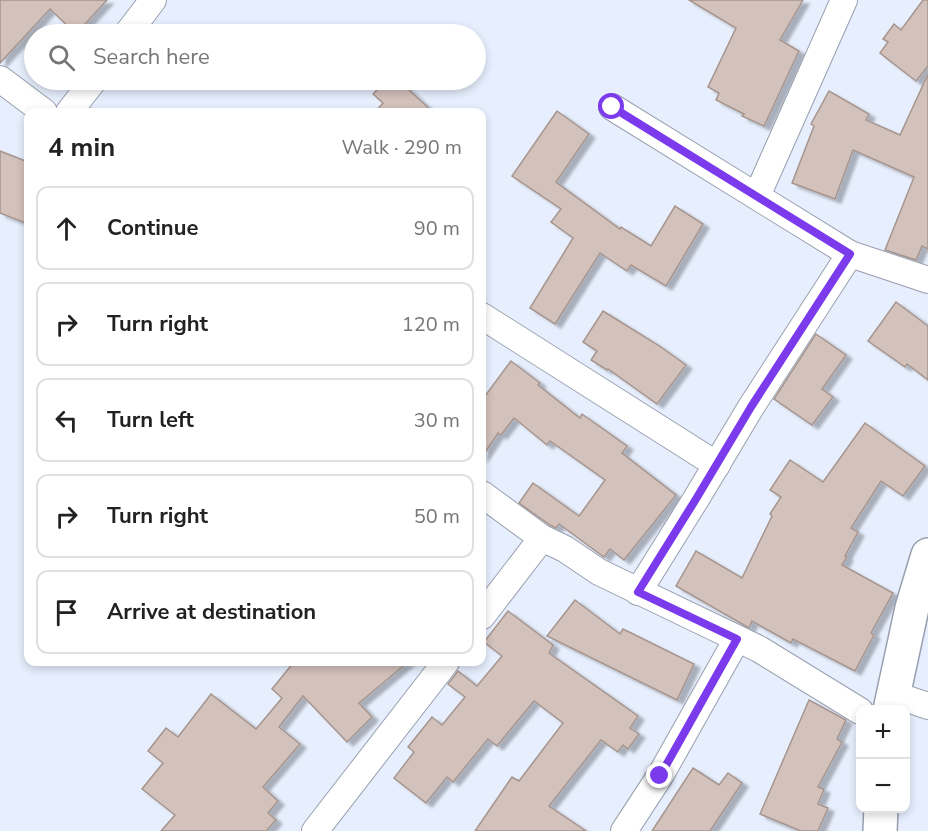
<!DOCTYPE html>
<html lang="en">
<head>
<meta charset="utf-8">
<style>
	:root { --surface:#fff; --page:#f2f2f2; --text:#222; --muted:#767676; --line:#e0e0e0 }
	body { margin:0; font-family:"Nunito Sans",sans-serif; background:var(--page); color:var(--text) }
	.controls { position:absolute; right:18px; bottom:18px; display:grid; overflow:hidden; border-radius:12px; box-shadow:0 3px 9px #0003 }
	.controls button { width:54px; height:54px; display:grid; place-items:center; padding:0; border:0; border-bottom:2px solid var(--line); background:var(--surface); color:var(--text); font:30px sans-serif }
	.stop { position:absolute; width:18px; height:18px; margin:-14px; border:4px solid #7c3aed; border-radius:50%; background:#fff }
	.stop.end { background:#7c3aed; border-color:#fff; box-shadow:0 2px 6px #0008 }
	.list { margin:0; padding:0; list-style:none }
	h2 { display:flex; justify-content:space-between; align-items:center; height:78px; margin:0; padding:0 24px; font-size:26px }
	h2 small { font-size:20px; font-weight:400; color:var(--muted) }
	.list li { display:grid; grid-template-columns:39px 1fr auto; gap:18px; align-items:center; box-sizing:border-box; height:84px; margin:0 12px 12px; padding:0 12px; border:2px solid var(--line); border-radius:12px }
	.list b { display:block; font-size:22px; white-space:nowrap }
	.list em { font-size:20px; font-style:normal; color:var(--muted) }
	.icon { flex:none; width:33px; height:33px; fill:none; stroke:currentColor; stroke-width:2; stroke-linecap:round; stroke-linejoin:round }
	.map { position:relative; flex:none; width:928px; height:831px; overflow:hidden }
	.search { position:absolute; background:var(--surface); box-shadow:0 3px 9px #0003; left:24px; top:24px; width:462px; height:66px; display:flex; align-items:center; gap:15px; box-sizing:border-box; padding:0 21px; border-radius:33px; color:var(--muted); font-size:22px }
	.panel { position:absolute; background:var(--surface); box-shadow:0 3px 9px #0003; left:24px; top:108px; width:462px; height:558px; border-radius:12px }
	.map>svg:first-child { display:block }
	.building { fill:#d3c1bb; stroke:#a6958f; stroke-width:1.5; filter:url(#shadow) }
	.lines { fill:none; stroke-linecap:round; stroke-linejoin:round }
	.street-casing { stroke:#989fae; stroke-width:28 }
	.secondary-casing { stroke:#989fae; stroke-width:36 }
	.street { stroke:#fff; stroke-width:26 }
	.secondary { stroke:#fff; stroke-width:33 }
	.route { stroke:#7c3aed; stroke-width:8 }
</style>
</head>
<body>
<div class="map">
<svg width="928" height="831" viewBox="0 0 928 831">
	<defs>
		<filter id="shadow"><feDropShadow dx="6" dy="4" stdDeviation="1.5" flood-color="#0004"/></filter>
	</defs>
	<rect width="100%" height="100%" fill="#e7effe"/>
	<g class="building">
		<path d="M0 0H107L76 34 50 9 0 63Z"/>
		<path d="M689 0H803L780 40 799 51 764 126 742 116 744 114 716 100 719 93 708 87 736 28Z"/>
		<path d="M923 0H928V66L916 81 880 53 888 42 883 39 894 24 901 30Z"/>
		<path d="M928 74V249L922 246 916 260 885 250 914 177 853 150 835 199 792 183 814 126 811 124 829 91 869 114 866 120 900 135Z"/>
		<path d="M387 80H398L433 112H375L383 103 373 94Z"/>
		<path d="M557 111 589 134 556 182 620 229 621 227 651 246 675 206 703 224 666 286 631 265 627 271 600 253 555 324 530 308 573 238 551 222 561 209 512 176Z"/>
		<path d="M0 151 28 162V224L0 213Z"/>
		<path d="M896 302 928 326V380L907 364 905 367 868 341Z"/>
		<path d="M603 311 658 345 686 365 657 404 608 369 607 370 591 360 597 351 583 342Z"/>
		<path d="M816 334 846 355 822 389 833 397 812 425 774 399Z"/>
		<path d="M511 361 540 383 538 385 580 418 582 414 627 446 622 453 676 495 624 560 610 549 604 557 559 524 556 528 550 525 519 503 533 483 579 516 605 480 550 441 547 445 514 418 501 435 498 433 482 457V400Z"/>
		<path d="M865 423 925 466 903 496 881 481 851 528 858 532 845 556 847 557 842 565 893 593 871 633 874 635 855 671 793 639 791 643 752 621 749 628 676 586 696 551 742 578 772 516 770 514 781 497 770 490 790 460 823 482Z"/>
		<path d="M575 600 620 634 623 629 694 664 677 700 547 636Z"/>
		<path d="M508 611 553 645 549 653 638 716 630 728 639 734 628 749 623 745 618 752 601 740 549 806 586 831H475L512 777 519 781 563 723 534 701 497 746 488 739 453 782 447 777 426 803 394 778 414 752 408 747 432 717 442 725 465 697 448 684 458 671 477 686 502 656 484 642Z"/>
		<path d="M294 662H408L359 703 372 717 347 742 303 696 279 727 300 744 263 787 278 801 268 813 276 820 266 831H161L175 815 142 789 163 763 148 751 166 728 178 737 211 694 256 729 282 698 272 689Z"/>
		<path d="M809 700 846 720 837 739 842 742 818 787 824 789 818 804 828 808 818 831H801L760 814Z"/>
		<path d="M693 768 719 785 728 773 742 783 710 831H652Z"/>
	</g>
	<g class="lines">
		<g class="street-casing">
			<g id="street">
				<path d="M127 34 153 0"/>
				<path d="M0 79 44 112"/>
				<path d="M612 107 850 254 928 280"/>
				<path d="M69 112 94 80"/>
				<path d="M757 196 844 0"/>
				<path d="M482 316 717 465"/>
				<path d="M482 494 542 538 565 549 599 572 759 649 860 711"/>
				<path d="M638 592 696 499 751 407 850 254"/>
				<path d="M482 616 542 538"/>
				<path d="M892 694 928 706"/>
				<path d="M315 831 446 662"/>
				<path d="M624 831 660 776 737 639"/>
			</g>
		</g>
		<g class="secondary-casing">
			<g id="secondary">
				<path d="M890 710 912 608 928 555"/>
				<path d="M880 831 881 808"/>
			</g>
		</g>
		<use href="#street" class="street"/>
		<use href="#secondary" class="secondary"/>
	</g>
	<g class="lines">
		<path class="route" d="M612 107 850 254 751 407 696 499 638 592 737 639 660 776"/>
	</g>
</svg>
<div class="controls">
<button>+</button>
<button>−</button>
</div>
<div class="stop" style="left:612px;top:107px"></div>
<div class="stop end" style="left:660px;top:776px"></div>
<div class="search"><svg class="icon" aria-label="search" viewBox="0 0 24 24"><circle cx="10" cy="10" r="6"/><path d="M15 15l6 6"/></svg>Search here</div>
<section class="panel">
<h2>4 min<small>Walk · 290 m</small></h2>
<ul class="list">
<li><svg class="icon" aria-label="ahead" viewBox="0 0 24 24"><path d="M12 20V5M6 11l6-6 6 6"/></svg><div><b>Continue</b></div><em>90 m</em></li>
<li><svg class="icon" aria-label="right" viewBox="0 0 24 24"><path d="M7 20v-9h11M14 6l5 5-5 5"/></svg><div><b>Turn right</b></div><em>120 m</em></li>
<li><svg class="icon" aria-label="left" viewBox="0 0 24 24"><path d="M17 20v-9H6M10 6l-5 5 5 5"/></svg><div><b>Turn left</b></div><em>30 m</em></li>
<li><svg class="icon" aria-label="right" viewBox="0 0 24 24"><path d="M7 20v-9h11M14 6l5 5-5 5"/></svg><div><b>Turn right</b></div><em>50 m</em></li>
<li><svg class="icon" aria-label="arrive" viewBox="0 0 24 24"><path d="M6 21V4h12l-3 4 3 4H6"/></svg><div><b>Arrive at destination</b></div></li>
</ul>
</section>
</div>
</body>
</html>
